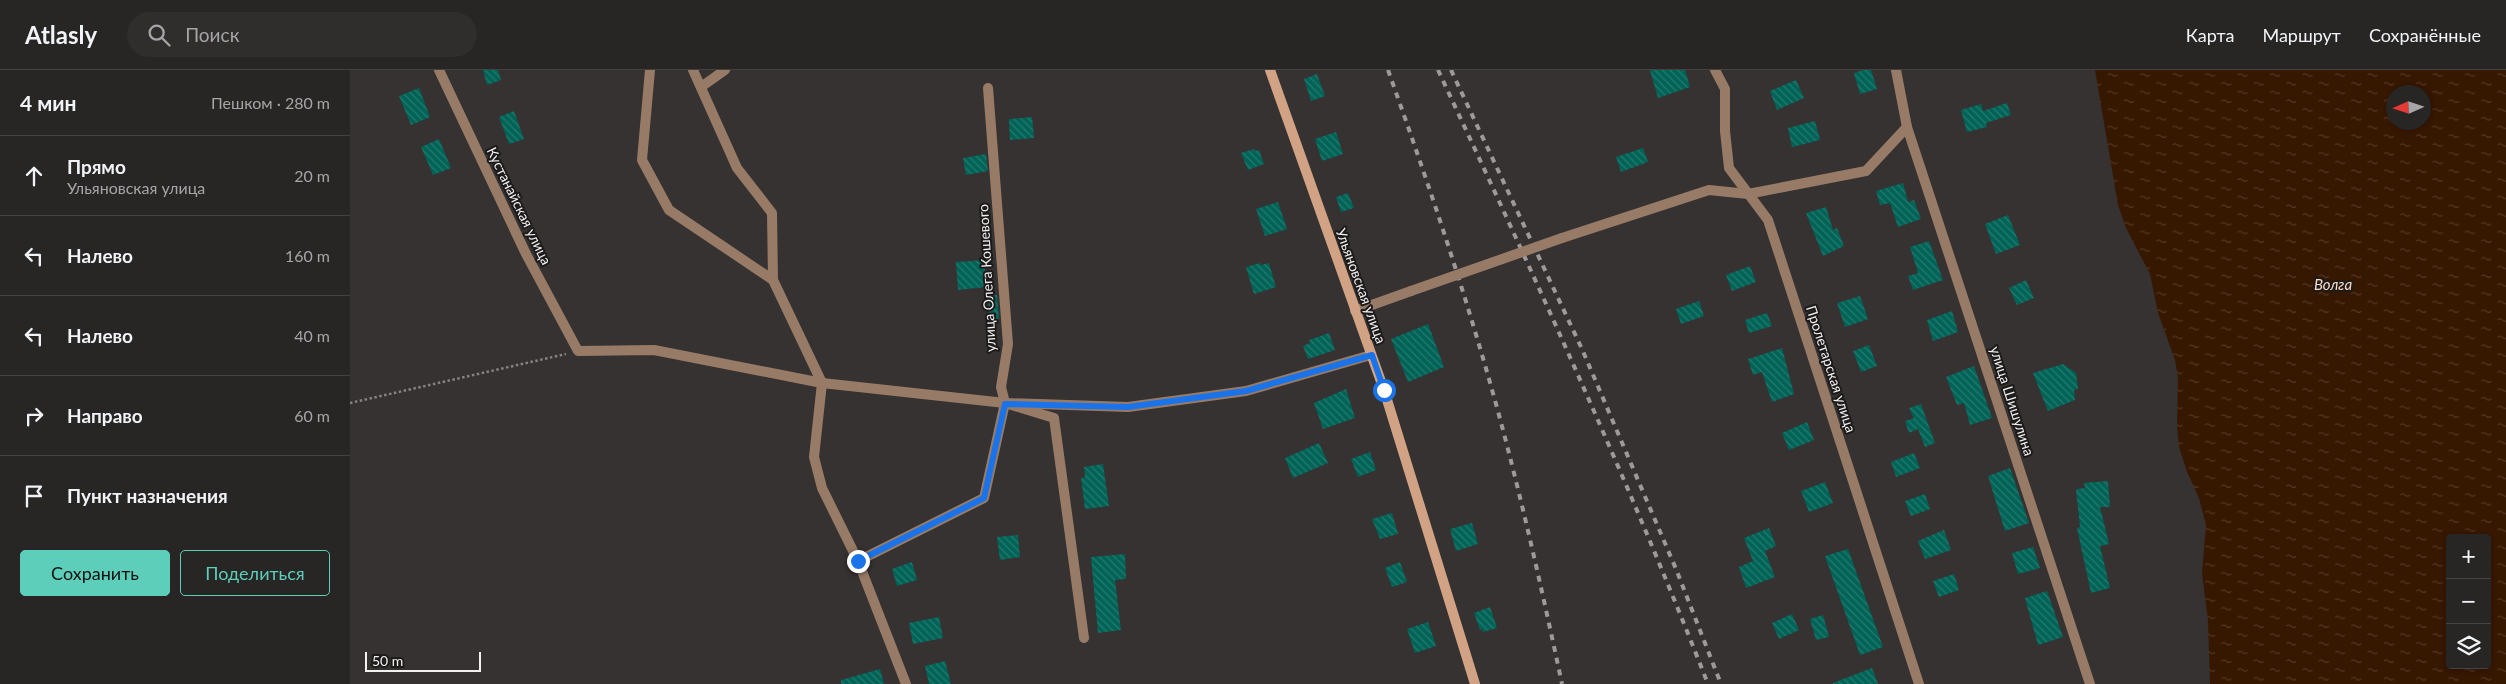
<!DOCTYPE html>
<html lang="ru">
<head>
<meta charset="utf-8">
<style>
	:root { --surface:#282625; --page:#302e2d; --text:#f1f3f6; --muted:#a5a5a7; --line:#444342; --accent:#5cceba }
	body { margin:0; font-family:Lato,sans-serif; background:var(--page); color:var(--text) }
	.controls { position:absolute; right:15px; bottom:15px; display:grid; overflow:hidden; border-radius:5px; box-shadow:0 1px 4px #0004 }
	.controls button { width:45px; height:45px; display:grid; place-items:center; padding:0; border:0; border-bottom:1px solid var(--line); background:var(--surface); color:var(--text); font:25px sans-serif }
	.compass { position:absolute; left:2036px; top:15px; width:45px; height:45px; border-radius:50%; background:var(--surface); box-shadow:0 1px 4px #0004; rotate:267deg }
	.scale { position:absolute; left:15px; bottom:12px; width:116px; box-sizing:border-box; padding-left:5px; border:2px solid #f3f1f0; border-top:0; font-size:14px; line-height:18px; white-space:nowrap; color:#f3f1f0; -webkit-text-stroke:4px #1c1a1a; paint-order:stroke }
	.stop { position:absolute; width:15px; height:15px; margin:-11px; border:4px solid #1a73e8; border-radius:50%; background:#fff }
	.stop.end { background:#1a73e8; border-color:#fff; box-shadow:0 1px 5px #0008 }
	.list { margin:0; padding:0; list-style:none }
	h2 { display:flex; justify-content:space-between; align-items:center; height:65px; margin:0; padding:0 20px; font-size:21px }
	h2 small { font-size:16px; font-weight:400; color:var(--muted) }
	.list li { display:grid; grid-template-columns:32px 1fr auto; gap:15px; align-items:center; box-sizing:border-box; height:80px; padding:0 20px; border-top:1px solid var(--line) }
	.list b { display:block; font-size:19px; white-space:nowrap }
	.list p { margin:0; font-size:16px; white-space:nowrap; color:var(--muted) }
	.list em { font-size:16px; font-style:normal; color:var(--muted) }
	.actions { display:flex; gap:10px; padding:15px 20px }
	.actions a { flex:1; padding:11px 0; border:1px solid var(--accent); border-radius:5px; text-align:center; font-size:18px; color:var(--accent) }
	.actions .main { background:var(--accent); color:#111 }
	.icon { flex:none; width:28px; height:28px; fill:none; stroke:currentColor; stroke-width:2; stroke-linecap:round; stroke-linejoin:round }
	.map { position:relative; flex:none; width:2156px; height:614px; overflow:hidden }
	header { display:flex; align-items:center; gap:30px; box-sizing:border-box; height:70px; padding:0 25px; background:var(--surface); border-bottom:1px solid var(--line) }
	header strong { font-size:24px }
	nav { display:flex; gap:28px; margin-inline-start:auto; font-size:18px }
	.search { width:350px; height:45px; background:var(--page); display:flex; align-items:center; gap:12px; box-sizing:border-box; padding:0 18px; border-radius:28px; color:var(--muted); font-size:19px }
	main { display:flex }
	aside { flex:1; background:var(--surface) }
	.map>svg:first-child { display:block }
	.water { fill:url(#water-ripples); fill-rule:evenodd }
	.building { fill:url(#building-back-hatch) }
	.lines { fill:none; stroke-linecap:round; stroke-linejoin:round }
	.path { stroke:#868382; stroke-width:2.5; stroke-dasharray:2.5 2.5; stroke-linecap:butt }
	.street { stroke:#987b67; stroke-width:10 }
	.secondary { stroke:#d1a384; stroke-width:10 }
	.rail { stroke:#9d9a99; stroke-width:4; stroke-dasharray:6 6; stroke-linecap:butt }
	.street-bridge { stroke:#987b67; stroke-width:10 }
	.route { stroke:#1a73e8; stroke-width:6 }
	.labels { text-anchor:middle; stroke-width:4; stroke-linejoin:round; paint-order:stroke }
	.street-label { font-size:14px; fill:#f3f1f0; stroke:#1c1a1a }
	.water-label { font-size:15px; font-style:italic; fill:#fed9c1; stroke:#1c1a1a }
</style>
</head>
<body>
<header>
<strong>Atlasly</strong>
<div class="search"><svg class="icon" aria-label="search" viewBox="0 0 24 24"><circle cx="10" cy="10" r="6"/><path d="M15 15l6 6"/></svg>Поиск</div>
<nav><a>Карта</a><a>Маршрут</a><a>Сохранённые</a></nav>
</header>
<main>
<aside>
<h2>4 мин<small>Пешком · 280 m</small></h2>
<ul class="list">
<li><svg class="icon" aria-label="ahead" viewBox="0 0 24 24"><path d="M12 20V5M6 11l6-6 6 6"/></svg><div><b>Прямо</b><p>Ульяновская улица</p></div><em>20 m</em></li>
<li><svg class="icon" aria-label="left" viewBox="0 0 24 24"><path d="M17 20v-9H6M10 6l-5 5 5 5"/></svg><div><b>Налево</b></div><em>160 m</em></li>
<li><svg class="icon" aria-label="left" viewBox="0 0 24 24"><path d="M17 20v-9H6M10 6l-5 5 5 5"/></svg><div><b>Налево</b></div><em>40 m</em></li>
<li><svg class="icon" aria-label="right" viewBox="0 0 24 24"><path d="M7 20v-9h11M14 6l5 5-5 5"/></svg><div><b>Направо</b></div><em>60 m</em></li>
<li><svg class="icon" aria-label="arrive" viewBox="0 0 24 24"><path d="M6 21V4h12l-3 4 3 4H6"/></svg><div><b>Пункт назначения</b></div></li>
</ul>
<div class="actions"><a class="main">Сохранить</a><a>Поделиться</a></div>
</aside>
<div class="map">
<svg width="2156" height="614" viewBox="0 0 2156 614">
	<defs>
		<pattern id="water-ripples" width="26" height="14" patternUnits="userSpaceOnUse" patternTransform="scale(1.25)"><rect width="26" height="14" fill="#361700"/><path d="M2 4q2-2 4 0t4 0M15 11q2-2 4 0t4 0" fill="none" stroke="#543926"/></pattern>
		<pattern id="building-back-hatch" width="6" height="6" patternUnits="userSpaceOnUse" patternTransform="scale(1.25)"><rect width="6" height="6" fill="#006357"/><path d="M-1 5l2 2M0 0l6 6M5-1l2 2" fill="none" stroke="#267a6f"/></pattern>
	</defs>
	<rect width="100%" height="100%" fill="#353231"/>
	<path class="water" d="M1745 0H2156V614H1860L1858 551 1852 503 1856 455 1849 428 1837 402 1829 377 1827 356 1828 309 1825 290 1808 243 1800 204 1776 158 1768 135ZM2044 22H2074V52H2044ZM2100 468H2137V595H2100Z"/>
	<g class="building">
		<path d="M133 0H148L151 10 137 15Z"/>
		<path d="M1300 0H1335L1340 17 1308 28Z"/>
		<path d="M1513 0H1521L1527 19 1510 24 1504 3Z"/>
		<path d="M967 4 975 26 961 31 954 9Z"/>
		<path d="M1446 10 1454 28 1427 40 1420 21Z"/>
		<path d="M69 18 80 47 61 55 49 26Z"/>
		<path d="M1657 33 1661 45 1636 53 1637 57 1617 62 1611 40 1631 34 1633 41Z"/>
		<path d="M164 41 174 69 159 74 149 47Z"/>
		<path d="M682 47 684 68 660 70 659 49Z"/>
		<path d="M1465 51 1470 70 1442 77 1438 58Z"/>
		<path d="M986 62 993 84 972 91 965 69Z"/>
		<path d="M89 69 101 98 83 105 71 77Z"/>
		<path d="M1293 78 1298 92 1271 102 1266 87Z"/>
		<path d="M904 79 905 81 909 80 914 94 898 100 891 83Z"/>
		<path d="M636 84 638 101 616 105 613 88Z"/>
		<path d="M1553 113 1558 132 1564 130 1571 149 1548 157 1540 133 1530 135 1526 121Z"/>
		<path d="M998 123 1004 138 991 142 986 127Z"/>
		<path d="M928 132 937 159 915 166 906 139Z"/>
		<path d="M1476 137 1483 160 1487 158 1494 176 1473 186 1456 143Z"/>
		<path d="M1658 145 1670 175 1646 184 1635 154Z"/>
		<path d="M1579 171 1593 210 1563 220 1558 206 1568 203 1560 177Z"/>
		<path d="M634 190 636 217 608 220 606 192Z"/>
		<path d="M910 193 911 195 919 193 926 217 904 224 896 197Z"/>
		<path d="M1400 196 1406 212 1382 221 1376 205Z"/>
		<path d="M1676 210 1684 228 1667 235 1659 218Z"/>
		<path d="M647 225 649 249 640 250 638 226Z"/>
		<path d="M1510 226 1518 249 1495 257 1487 233Z"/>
		<path d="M1349 231 1354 246 1331 254 1326 239Z"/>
		<path d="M1602 241 1608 262 1583 271 1577 250Z"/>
		<path d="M1417 243 1422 256 1399 263 1395 250Z"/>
		<path d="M1078 254 1094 297 1058 312 1041 269Z"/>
		<path d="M979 263 985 280 958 289 953 276 960 273 959 270Z"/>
		<path d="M1519 275 1527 296 1511 302 1503 281Z"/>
		<path d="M1432 278 1444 324 1422 332 1412 302 1403 305 1398 289Z"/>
		<path d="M1713 294 1726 303 1728 319 1724 320 1725 330 1698 341 1683 303Z"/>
		<path d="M1624 296 1642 348 1620 355 1614 333 1607 335 1596 307Z"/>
		<path d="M996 319 1005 348 973 359 964 333Z"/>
		<path d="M1571 334 1585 373 1575 377 1568 359 1559 363 1555 351 1564 348 1559 338Z"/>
		<path d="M1457 352 1464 370 1439 380 1432 363Z"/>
		<path d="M969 373 978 393 943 408 935 388Z"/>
		<path d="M1020 382 1026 400 1008 407 1001 389Z"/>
		<path d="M1564 383 1570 398 1546 407 1541 392Z"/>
		<path d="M753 394 759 436 735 439 731 408 735 407 734 397Z"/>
		<path d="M1660 398 1679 453 1655 461 1638 406Z"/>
		<path d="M1758 411 1760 437H1750L1759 474 1750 476 1760 518 1741 523 1727 458 1730 457 1726 419 1735 418 1734 413Z"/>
		<path d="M1475 412 1483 433 1459 442 1451 421Z"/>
		<path d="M1575 424 1580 439 1561 446 1555 431Z"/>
		<path d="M1042 443 1048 464 1030 469 1022 449Z"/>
		<path d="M1122 453 1128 474 1106 481 1100 459Z"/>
		<path d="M1419 458 1426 476 1415 481 1425 507 1396 518 1389 497 1403 491 1394 468Z"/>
		<path d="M1594 460 1601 480 1575 489 1568 471Z"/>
		<path d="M668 465 670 487 650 490 647 467Z"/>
		<path d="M1683 477 1690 498 1668 504 1662 483Z"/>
		<path d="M1498 479 1533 577 1510 585 1475 486Z"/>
		<path d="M775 484 776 509 765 510 771 560 748 563 741 487Z"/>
		<path d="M562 492 567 510 547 516 542 499Z"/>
		<path d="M1050 492 1057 512 1042 517 1035 498Z"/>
		<path d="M1604 504 1609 520 1589 527 1583 511Z"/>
		<path d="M1697 521 1713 567 1688 575 1675 528Z"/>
		<path d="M1140 537 1147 558 1133 562 1132 559 1130 560 1124 543Z"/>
		<path d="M1442 544 1449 560 1429 569 1422 553Z"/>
		<path d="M1473 545 1479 567 1466 570 1460 549Z"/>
		<path d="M589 547 593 568 563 574 559 553Z"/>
		<path d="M1078 552 1086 576 1065 583 1057 559Z"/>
		<path d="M595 591 601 614H579L575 596Z"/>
		<path d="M1522 598 1528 614H1483V613Z"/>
		<path d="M530 599 534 614H491V610Z"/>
	</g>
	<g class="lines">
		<path class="path" d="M0 333 216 284"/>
		<g class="street">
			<path d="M89 0 176 184 228 281 304 280 472 313 655 333 778 337 896 321 1021 285"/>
			<path d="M300 0 292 90 319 140 423 210 472 313 464 387 472 418 508 491"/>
			<path d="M343 0 387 98 422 143 423 210"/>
			<path d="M1365 0 1375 19V61L1379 98 1418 150 1569 614"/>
			<path d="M1546 0 1557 57 1740 614"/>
			<path d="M351 17 375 0"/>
			<path d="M638 18 658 274 651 317 655 333 704 348 734 568"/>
			<path d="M1212 168 1359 120 1398 124 1516 101 1557 57"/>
			<path d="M1005 241 1061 221"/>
			<path d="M556 614 508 491 634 428 655 333"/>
		</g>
		<path class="secondary" d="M920 0 1034 320 1125 614"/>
		<g class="rail">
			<path d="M1038 0C1080 118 1121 239 1153 360 1175 444 1194 529 1212 614"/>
			<path d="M1088 0C1183 203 1276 405 1358 614"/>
			<path d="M1101 0 1232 279 1326 499 1371 614"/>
		</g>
		<path class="street-bridge" d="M1061 221 1212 168"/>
	</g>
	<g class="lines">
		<path class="route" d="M508 491 634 428 655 334 778 337 896 321 1022 285 1034 320"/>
	</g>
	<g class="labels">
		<g class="street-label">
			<text transform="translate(169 136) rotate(64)" y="5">Кустанайская улица</text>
			<text transform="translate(637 208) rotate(-93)" y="5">улица Олега Кошевого</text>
			<text transform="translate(1011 216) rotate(70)" y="5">Ульяновская улица</text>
			<text transform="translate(1481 299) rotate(72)" y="5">Пролетарская улица</text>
			<text transform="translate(1662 331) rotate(72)" y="5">улица Шишулина</text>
		</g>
		<g class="water-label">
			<text x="1983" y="220">Волга</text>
		</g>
	</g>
</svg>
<div class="controls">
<button>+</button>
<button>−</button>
<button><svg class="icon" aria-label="layers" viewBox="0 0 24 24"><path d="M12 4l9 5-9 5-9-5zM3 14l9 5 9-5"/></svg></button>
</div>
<svg class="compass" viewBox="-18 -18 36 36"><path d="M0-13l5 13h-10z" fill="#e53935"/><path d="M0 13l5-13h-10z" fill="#a5a5a7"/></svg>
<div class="scale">50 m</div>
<div class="stop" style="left:1034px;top:320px"></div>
<div class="stop end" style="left:508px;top:491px"></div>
</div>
</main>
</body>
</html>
